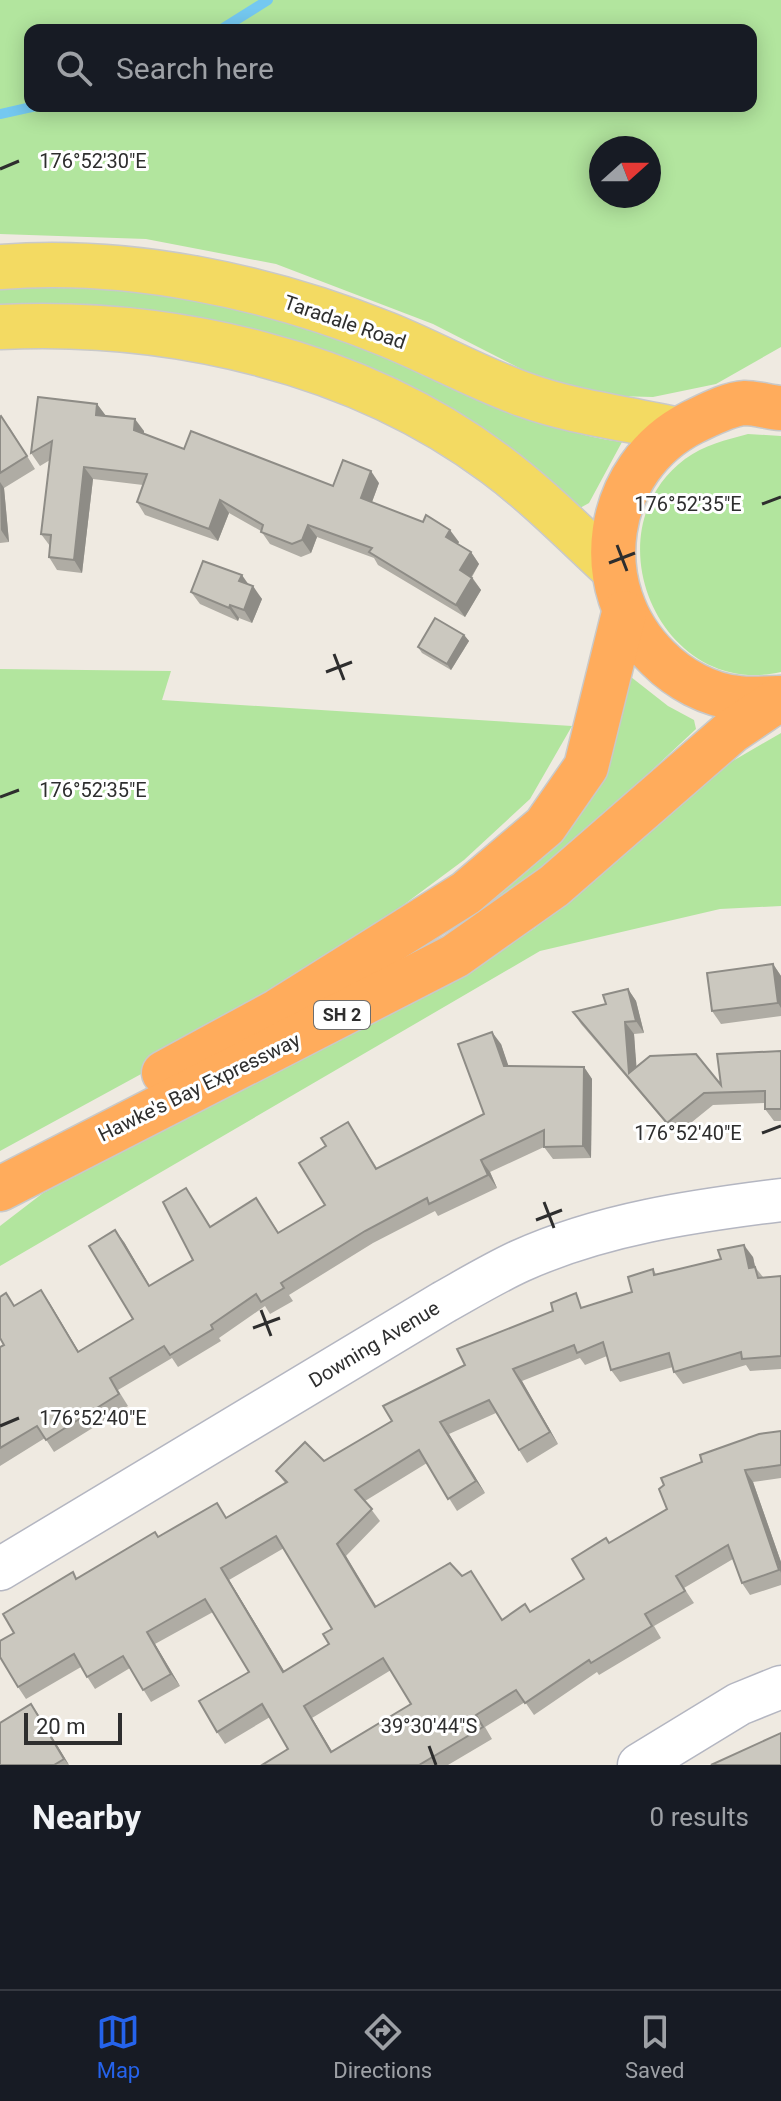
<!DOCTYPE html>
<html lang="en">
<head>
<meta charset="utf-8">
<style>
	:root { --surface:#171b24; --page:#20242c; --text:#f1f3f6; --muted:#9ea1a6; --line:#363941; --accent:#2563eb }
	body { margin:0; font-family:Roboto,sans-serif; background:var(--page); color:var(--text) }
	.compass { position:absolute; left:589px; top:136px; width:72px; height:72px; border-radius:50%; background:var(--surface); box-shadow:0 4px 20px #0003; rotate:69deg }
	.scale { position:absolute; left:24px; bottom:20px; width:98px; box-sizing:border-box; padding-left:8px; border:4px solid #2e2e2e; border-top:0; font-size:22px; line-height:28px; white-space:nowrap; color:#2e2e2e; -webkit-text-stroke:6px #fff; paint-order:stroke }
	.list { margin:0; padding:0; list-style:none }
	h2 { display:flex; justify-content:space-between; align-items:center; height:104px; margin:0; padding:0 32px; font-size:34px }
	h2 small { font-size:26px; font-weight:400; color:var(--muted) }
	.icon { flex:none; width:44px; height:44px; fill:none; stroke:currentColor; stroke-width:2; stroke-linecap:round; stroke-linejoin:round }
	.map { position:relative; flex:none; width:781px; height:1765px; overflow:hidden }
	.search { position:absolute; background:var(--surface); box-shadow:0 4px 20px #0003; left:24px; right:24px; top:24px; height:88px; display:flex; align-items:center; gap:20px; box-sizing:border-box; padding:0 28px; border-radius:16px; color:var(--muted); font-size:30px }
	.sheet { height:224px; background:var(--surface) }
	nav { display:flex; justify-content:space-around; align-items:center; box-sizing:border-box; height:112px; border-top:2px solid var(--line); background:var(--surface); font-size:22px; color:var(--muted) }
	nav a { display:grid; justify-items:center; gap:4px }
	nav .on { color:var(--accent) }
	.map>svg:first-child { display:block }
	.green { fill:#b2e59e; fill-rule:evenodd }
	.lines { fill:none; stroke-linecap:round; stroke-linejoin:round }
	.stream { stroke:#74c8f0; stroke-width:10 }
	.minor-casing { stroke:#b4b6c1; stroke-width:45 }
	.major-casing { stroke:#c9c9c9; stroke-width:47 }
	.highway-casing { stroke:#c9c9c9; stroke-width:47 }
	.minor { stroke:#fff; stroke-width:42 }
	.major { stroke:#f3da62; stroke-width:44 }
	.highway { stroke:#ffac5c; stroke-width:44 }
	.wall { fill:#afaca4; fill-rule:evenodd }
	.shaded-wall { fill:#8e8c86 }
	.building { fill:#cbc8bf; stroke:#8e8c86; stroke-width:2; fill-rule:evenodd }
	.ticks { fill:none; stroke:#2e2e2e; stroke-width:3 }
	.labels { text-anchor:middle; stroke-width:6; stroke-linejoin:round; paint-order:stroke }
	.shield { fill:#fff; stroke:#6d6d6d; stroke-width:2 }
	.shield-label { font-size:18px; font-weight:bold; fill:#2e2e2e }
	.street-label { font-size:20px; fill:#2e2e2e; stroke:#fff }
	.ticks-label { font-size:20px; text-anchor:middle; fill:#2e2e2e; stroke:#fff; stroke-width:6; stroke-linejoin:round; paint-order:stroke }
</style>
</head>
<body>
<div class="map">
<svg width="781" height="1765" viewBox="0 0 781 1765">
	<rect width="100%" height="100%" fill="#efeae1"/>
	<g class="green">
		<path d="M0 0H781V347L716 384 653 397 614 396 574 390 525 371 433 324 276 264 146 239 0 234ZM30 30H751V106H30ZM601 148H649V196H601Z"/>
		<path d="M0 285C36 286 73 285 109 287 206 293 306 321 397 356 473 385 540 433 622 442L589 503 580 508 485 434 0 309Z"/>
		<path d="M748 434 781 436V672C661 700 588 532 685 459 704 445 726 440 748 434Z"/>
		<path d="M0 669 171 671 162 700 572 726 530 799 464 860 359 938 154 1067 0 1151Z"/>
		<path d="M631 677 668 706 694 720 696 729 559 857 495 907 489 898 605 761Z"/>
		<path d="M781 733V906L720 909 540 951 0 1266V1226L43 1193 468 971 535 928 731 762Z"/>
	</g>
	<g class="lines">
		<g class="stream">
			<path d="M220 30 268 0"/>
			<path d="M0 114 36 106"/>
		</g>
		<g class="minor-casing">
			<g id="minor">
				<path d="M0 1569 444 1302C469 1288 494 1273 520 1261 602 1224 693 1211 781 1200"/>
				<path d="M639 1765 739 1704 781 1687"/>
			</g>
		</g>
		<g class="major-casing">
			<g id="major">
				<path d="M0 267C129 257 267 286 386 334 433 353 477 378 525 395 575 413 626 418 678 430"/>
				<path d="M0 327C170 319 356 360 495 464 537 495 574 533 613 569"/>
			</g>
		</g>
		<g class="highway-casing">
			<g id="highway">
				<path d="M781 408C769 407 756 403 745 403 728 404 708 415 693 422 603 467 586 588 658 658 679 679 708 695 738 698 752 700 767 698 781 698"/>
				<path d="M164 1073 278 1011 466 893 545 826 586 767 624 613"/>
				<path d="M0 1189 455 956 554 886 732 731 781 698"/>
			</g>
		</g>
		<use href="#minor" class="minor"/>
		<use href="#major" class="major"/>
		<use href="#highway" class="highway"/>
	</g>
	<g class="wall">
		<path d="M97 404 106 416 144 431V434L184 449 333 486 379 483 372 502 459 542 458 544 471 552 479 564 472 577 481 590 465 617 378 565 374 558 317 537 311 553 301 557 270 544 261 531 229 513 218 541 145 515 137 502 143 485 93 479 82 573 57 570 49 557 50 546 41 534 50 460 40 466 31 453Z"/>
		<path d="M0 417 10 428 35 469 4 488 9 542 0 543Z"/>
		<path d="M248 584 262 599 252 623 239 618 238 621 200 604 191 592Z"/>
		<path d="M464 635 469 641 451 670 422 653 418 647Z"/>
		<path d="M773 964 781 976V1016L721 1024 712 1011Z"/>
		<path d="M628 989 636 1001 644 1033 634 1034 636 1068 721 1085 781 1051V1121H774L765 1109V1103L713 1105 676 1135 581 1024 573 1012 606 1004Z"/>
		<path d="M501 1044 508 1066 584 1067 592 1079 591 1158 553 1159 544 1147 490 1172 497 1188 438 1216 435 1211 373 1243 289 1295 293 1301 270 1314 265 1306 219 1338 221 1341 178 1367 172 1358 118 1390 128 1406 54 1452 45 1438 0 1466V1347L4 1345 15 1306 49 1302 79 1352 133 1319 124 1242 150 1286 193 1260 186 1188 210 1226 264 1210 279 1233 325 1205 326 1146 348 1122 377 1168 484 1114Z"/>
		<path d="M753 1257 755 1267 763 1277 781 1276V1369L750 1371 746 1365 683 1384 674 1372 673 1367 620 1382 611 1370 607 1356 585 1365 580 1358 522 1381 558 1444 527 1463 496 1413 449 1434 485 1493 457 1511 427 1463 365 1501 380 1521 346 1556 376 1607 462 1576 502 1619 530 1612 584 1579 610 1543 667 1509 702 1462 781 1431V1478L753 1482 781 1562V1585L750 1595 742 1583 733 1559 684 1588 694 1603 654 1626 661 1638 599 1675 597 1672 534 1715 525 1702 485 1727 492 1739 448 1765H262L288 1749 270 1717 225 1744 217 1732 249 1672 213 1612 155 1644 180 1686 151 1702 130 1668 95 1689 81 1667 26 1699 18 1687 14 1633 77 1578 159 1537 227 1517 285 1483 276 1471 324 1461 584 1307 632 1292 653 1269 656 1274ZM284 1548 332 1629 329 1644 284 1671 229 1580ZM391 1670 411 1704 332 1751 312 1718Z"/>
		<path d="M40 1717 69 1765H0Z"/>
	</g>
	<g class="shaded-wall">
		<path d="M97 404 106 416 96 415Z"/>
		<path d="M135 419 144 431 143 442 134 430Z"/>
		<path d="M84 467 93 479 82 573 74 560Z"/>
		<path d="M371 471 379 483 369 510 361 498Z"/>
		<path d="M0 482 4 488 9 542 1 530Z"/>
		<path d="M220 500 229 513 218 541 209 529Z"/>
		<path d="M308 525 317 537 311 553 302 540Z"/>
		<path d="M450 530 459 542 454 549 446 537Z"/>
		<path d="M471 552 479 564 468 582 460 570Z"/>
		<path d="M242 575 251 588 239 581Z"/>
		<path d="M472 578 481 590 465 617 456 605Z"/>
		<path d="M253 586 262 599 252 623 244 610Z"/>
		<path d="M230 605 239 618 238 621 229 608Z"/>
		<path d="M464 635 469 641 451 670 447 664Z"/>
		<path d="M773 964 781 976V1008L778 1003Z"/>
		<path d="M628 989 636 1001 644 1033 636 1021Z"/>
		<path d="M625 1022 634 1034 638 1086 629 1073Z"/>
		<path d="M492 1032 501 1044 513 1079 504 1066Z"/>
		<path d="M584 1067 592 1079 591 1158 583 1146Z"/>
		<path d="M481 1160 490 1172 497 1188 488 1175Z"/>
		<path d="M115 1230 124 1242 157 1299 149 1286Z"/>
		<path d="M744 1245 753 1257 758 1280 749 1268Z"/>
		<path d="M41 1290 49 1302 86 1364 78 1352Z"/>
		<path d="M513 1369 522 1381 558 1444 550 1432Z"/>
		<path d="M440 1422 449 1434 485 1493 476 1481Z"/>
		<path d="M745 1470 753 1482 781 1562V1573Z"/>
		<path d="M337 1544 346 1556 384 1619 375 1607Z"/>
		<path d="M221 1568 229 1580 292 1684 283 1672Z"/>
		<path d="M147 1632 155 1644 180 1686 171 1674Z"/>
		<path d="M31 1704 40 1717 69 1765 64 1759Z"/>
		<path d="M304 1706 312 1718 339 1764 331 1752Z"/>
	</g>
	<g class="building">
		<path d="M38 397 97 404 96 415 135 419 134 430 184 449 191 431 333 486 343 460 371 471 361 498 423 522 426 515 450 530 446 537 471 552 460 570 472 578 456 605 369 552 372 548 308 525 302 540 292 544 261 532 263 525 220 500 209 529 137 502 147 474 84 467 74 560 49 557 51 535 41 534 52 441 31 453Z"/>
		<path d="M1 416 27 456 0 473V417Z"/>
		<path d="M203 561 242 575 239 581 253 586 244 610 230 605 229 608 191 592Z"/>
		<path d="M435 618 464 635 447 664 418 647Z"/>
		<path d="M773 964 778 1003 712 1011 707 973Z"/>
		<path d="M628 989 636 1021 625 1022 629 1073 650 1056 696 1054 721 1085 717 1054 781 1051V1109H765V1091L704 1093 667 1123 573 1012 606 1004 603 995Z"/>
		<path d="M492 1032 504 1066 584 1067 583 1146 544 1147V1130L481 1160 488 1175 429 1204 427 1198 365 1231 281 1283 284 1288 261 1302 256 1294 211 1325 213 1329 170 1355 164 1346 110 1378 119 1394 46 1440 37 1426 0 1448V1347L4 1345 0 1338V1297L6 1293 14 1306 41 1290 78 1352 133 1319 89 1246 115 1230 149 1286 193 1260 163 1202 186 1188 210 1227 256 1198 278 1233 325 1205 299 1163 326 1146 321 1138 348 1122 376 1169 484 1114 458 1044Z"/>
		<path d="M744 1245 749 1268 755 1267 758 1278 781 1276V1356L742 1359 741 1352 674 1372 669 1353 611 1370 603 1342 577 1353 574 1345 513 1369 550 1432 519 1450 489 1400 440 1422 476 1481 448 1499 419 1450 355 1490 372 1509 337 1544 375 1607 450 1563 462 1576 471 1571 502 1620 525 1604 530 1612 584 1579 572 1559 606 1538 609 1543 667 1509 659 1489 664 1485 661 1478 702 1462 700 1455 759 1434 781 1431V1465L745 1470 779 1570 742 1583 728 1545 676 1576 685 1591 645 1614 652 1626 591 1663 589 1660 525 1703 516 1690 476 1715 483 1727 419 1765H262L288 1749 262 1704 217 1732 199 1701 249 1672 205 1599 147 1632 171 1674 143 1690 123 1656 87 1677 74 1654 18 1687 0 1657V1641L14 1633 3 1614 73 1572 76 1579 155 1532 158 1537 217 1503 226 1518 287 1482 276 1471 305 1442 324 1461 392 1421 383 1406 465 1365 457 1349 553 1311 551 1303 576 1293 581 1308 632 1292 628 1277 653 1269 654 1275 721 1259 718 1250ZM276 1536 332 1629 323 1634 329 1644 283 1672 221 1568ZM383 1658 411 1704 331 1752 304 1706Z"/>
		<path d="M31 1704 64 1759 54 1765H0V1723Z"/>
		<path d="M781 1733V1765H711Z"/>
	</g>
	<path class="ticks" d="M0 169 19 161M762 504 781 497M617 545 627 571M609 563 635 553M334 654 344 680M326 672 352 662M0 797 19 790M762 1133 781 1126M544 1202 554 1228M536 1220 562 1210M261 1310 271 1336M253 1328 280 1318M0 1426 19 1418M429 1746 436 1765"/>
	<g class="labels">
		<rect class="shield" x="314" y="1001" width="56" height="28" rx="6"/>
		<g class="shield-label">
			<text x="342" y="1021">SH 2</text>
		</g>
		<g class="street-label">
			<text transform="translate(345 322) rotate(19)" y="7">Taradale Road</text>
			<text transform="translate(199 1087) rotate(-26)" y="7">Hawke's Bay Expressway</text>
			<text transform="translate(374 1344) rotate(-31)" y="7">Downing Avenue</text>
		</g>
	</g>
	<g class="ticks-label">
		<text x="93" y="168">176°52'30"E</text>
		<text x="688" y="511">176°52'35"E</text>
		<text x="93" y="797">176°52'35"E</text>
		<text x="688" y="1140">176°52'40"E</text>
		<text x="93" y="1425">176°52'40"E</text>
		<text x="429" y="1733">39°30'44"S</text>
	</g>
</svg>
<svg class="compass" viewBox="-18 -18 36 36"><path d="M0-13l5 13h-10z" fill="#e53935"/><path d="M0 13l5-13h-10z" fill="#9ea1a6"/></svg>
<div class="scale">20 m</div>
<div class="search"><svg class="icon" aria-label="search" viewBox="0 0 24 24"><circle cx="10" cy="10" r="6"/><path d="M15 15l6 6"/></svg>Search here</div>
</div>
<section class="sheet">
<h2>Nearby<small>0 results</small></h2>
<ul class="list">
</ul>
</section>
<nav>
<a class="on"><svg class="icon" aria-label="map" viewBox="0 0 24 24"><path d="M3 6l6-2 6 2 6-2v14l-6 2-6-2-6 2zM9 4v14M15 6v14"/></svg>Map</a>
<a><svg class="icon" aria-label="directions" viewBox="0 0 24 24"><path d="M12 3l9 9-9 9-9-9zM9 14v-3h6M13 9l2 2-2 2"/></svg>Directions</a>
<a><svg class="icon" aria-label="saved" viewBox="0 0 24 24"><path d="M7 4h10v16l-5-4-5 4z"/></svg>Saved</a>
</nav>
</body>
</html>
